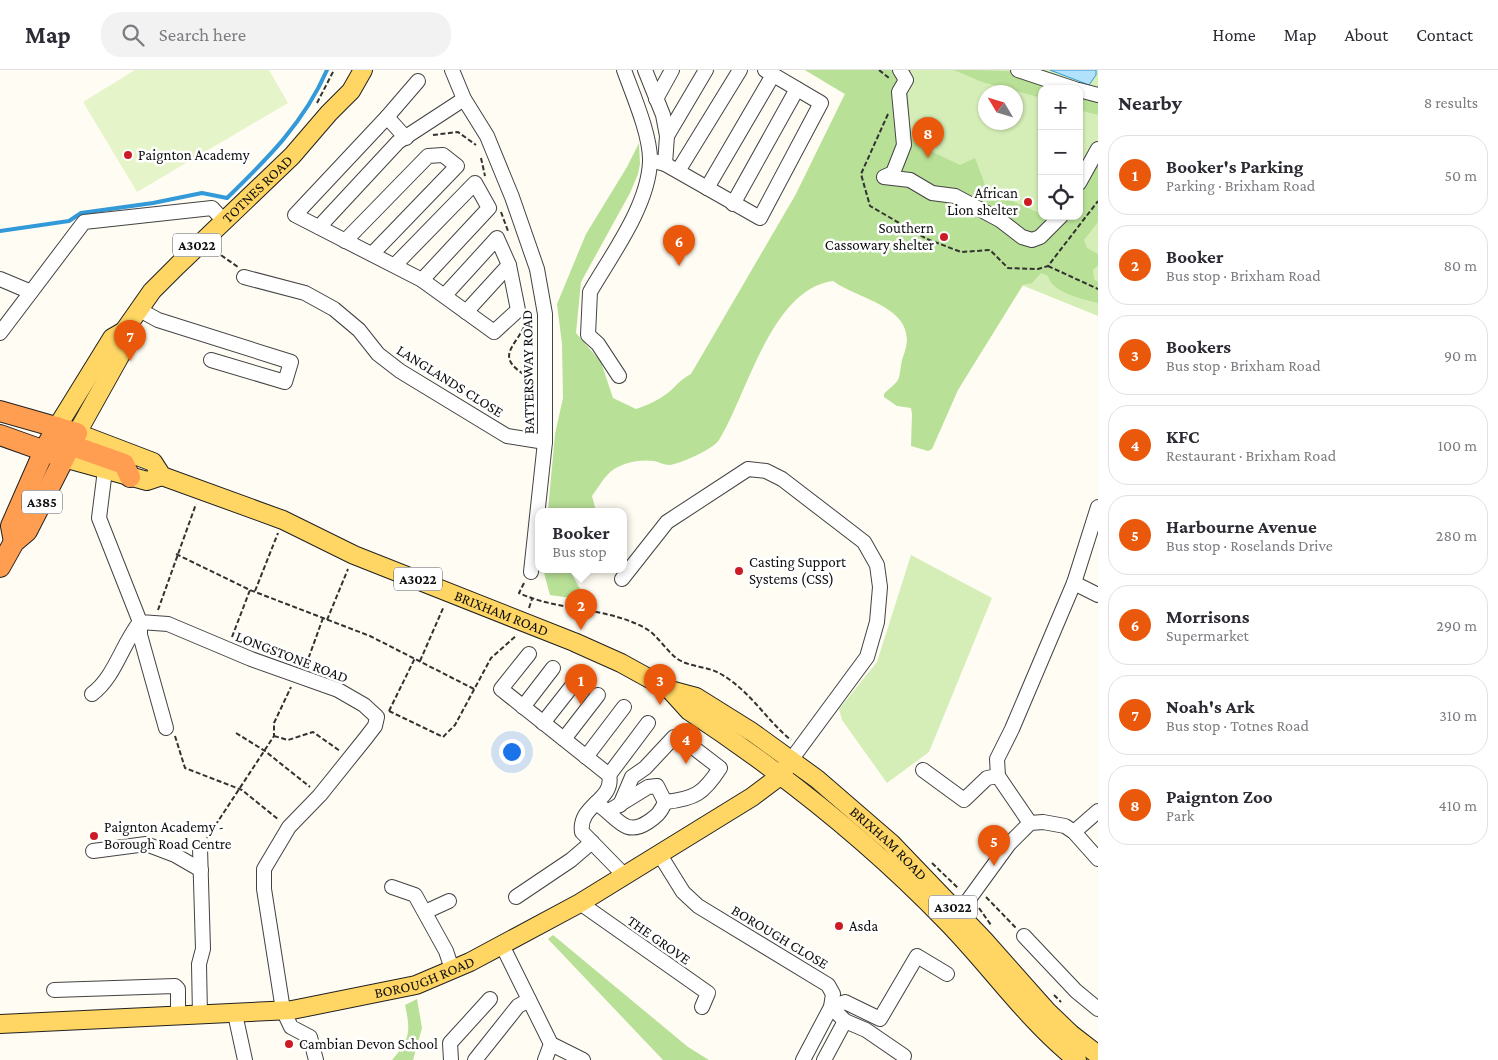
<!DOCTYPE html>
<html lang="en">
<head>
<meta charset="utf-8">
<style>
	:root { --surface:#fff; --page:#f2f2f3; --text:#2b2b33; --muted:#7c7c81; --line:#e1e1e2; --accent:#ea580c }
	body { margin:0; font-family:"Crimson Pro",serif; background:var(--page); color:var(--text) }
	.controls { position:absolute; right:15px; top:15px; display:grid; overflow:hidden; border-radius:10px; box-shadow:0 1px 4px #0004 }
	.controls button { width:45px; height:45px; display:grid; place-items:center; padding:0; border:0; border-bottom:1px solid var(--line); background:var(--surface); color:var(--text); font:25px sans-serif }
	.compass { position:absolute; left:978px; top:15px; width:45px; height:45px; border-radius:50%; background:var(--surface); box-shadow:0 1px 4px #0004; rotate:308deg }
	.you { position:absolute; left:511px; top:681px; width:18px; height:18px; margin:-12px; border:4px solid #fff; border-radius:50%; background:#1a73e8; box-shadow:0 0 0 8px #1a73e833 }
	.badge { display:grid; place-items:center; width:32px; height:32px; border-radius:50%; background:var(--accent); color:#fff; font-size:16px; font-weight:700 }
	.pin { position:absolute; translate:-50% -41px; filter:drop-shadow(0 1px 2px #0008) }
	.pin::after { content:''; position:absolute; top:26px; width:18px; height:15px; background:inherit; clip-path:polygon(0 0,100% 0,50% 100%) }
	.popup { position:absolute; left:535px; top:438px; width:92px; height:65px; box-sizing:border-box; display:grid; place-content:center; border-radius:10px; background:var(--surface); filter:drop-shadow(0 1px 4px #0005); font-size:16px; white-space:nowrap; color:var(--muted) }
	.popup b { font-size:19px; color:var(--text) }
	.popup::after { content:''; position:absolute; left:50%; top:100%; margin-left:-10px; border:10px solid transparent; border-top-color:var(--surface) }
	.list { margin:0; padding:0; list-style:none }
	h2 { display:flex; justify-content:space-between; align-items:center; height:65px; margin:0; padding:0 20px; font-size:21px }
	h2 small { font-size:16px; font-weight:400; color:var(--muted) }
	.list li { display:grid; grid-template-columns:32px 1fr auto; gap:15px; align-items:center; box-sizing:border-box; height:80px; margin:0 10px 10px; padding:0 10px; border:1px solid var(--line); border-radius:20px }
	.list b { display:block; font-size:19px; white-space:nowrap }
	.list p { margin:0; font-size:16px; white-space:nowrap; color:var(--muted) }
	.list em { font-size:16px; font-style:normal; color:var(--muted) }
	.icon { flex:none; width:28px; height:28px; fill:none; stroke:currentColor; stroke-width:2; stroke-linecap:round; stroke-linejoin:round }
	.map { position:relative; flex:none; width:1098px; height:990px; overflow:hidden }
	header { display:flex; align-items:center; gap:30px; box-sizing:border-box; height:70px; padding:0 25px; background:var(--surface); border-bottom:1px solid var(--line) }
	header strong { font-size:24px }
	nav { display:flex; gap:28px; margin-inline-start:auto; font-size:18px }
	.search { width:350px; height:45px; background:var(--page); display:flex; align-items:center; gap:12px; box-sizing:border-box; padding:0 18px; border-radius:20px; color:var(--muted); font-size:19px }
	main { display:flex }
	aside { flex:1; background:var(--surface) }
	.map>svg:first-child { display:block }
	.green { fill:#d5eeb8; fill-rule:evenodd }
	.forest { fill:#b8e096 }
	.pitch { fill:#e6f4ca }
	.water { fill:#b2e1fb; stroke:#339ad9 }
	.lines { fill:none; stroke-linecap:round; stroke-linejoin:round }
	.stream { stroke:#339ad9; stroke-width:4 }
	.minor-casing { stroke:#434343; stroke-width:16 }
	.major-casing { stroke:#212121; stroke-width:20 }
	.highway-casing { stroke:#212121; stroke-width:22 }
	.path { stroke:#323232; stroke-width:2; stroke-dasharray:5 2.5; stroke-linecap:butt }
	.minor { stroke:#fff; stroke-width:14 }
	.major { stroke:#ffd663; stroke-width:18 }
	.highway { stroke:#ff9d51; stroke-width:20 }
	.poi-dot { fill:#cd1b26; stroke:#fff; stroke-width:2 }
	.labels { text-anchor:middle; stroke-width:5; stroke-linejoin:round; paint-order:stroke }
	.shield { fill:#fff; stroke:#585858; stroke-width:1 }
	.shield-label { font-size:14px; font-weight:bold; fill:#101010 }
	.poi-label { font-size:15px; fill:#101010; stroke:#fff; text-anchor:start }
	.street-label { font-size:15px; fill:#101010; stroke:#fff }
</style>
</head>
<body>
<header>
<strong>Map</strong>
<div class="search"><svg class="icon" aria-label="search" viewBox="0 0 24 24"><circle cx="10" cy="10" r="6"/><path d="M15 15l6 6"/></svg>Search here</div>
<nav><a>Home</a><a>Map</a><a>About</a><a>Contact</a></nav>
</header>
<main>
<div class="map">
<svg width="1098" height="990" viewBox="0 0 1098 990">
	<rect width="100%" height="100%" fill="#fffcf3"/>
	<g class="green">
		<path d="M805 0H1098V246L796 124 845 24ZM1042 19H1079V146H1042ZM986 22H1016V52H986Z"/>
		<path d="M911 485 992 528 929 682 887 713 842 650 839 639 877 592Z"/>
	</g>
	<g class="forest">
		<path d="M805 0H911L907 12 911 67 916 74 960 95 975 88 987 120 1042 144V146H1079V104L1098 74V152L1084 170 1087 178 1098 184V195L1093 200 1094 209 1098 212V233C1083 229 1052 223 1048 206L1041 203 1032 213 1023 215 958 320 932 379 928 381 911 376 912 344 911 338 897 336 884 327V324C888 319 895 315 898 310 901 303 900 295 903 287 923 238 861 231 833 211 771 219 747 325 719 370 714 379 680 394 669 395 664 395 659 392 654 391 641 389 625 392 614 399 605 405 598 418 592 426L596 441H548L555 364 563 328 562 274 557 234 586 164 627 97 639 73 640 94 638 104 630 123 581 212 576 263 601 292 613 328 636 339C648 335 659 330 669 322 677 315 681 309 691 304L796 124 845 24Z"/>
		<path d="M954 0C986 0 1082 0 1097 26 1098 31 1098 40 1098 45L1079 40V19H1042V28L982 12Z"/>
		<path d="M543 499H569L579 517 592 531 550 525Z"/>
		<path d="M553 865 688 977 709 990H663L548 869Z"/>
		<path d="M417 929 422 958 413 990H392C410 969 411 962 405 935Z"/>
	</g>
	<path class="pitch" d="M135 0H269L288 33 137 122 83 32Z"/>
	<path class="water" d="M1050 0H1096V5L1089 15Z"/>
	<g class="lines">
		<path class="stream" d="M0 161 69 151 81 143 153 133 202 123 227 128C267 89 304 53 327 0"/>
		<g class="minor-casing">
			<g id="minor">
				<path d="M452 0 464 29 487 66 512 127 537 199 545 244V372L531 502"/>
				<path d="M645 0 663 45 667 66 665 94"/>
				<path d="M900 0 906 10 899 22 904 75 893 103 884 107 910 110 932 123 955 126 1000 150 1022 167 1032 170 1040 167 1061 146"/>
				<path d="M1018 0 1075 19"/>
				<path d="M1079 20 1098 25"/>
				<path d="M656 29 672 0"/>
				<path d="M387 47 418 11"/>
				<path d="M667 66 706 0"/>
				<path d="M406 68 387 47 295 145 422 210 494 262 518 240 509 195"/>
				<path d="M650 90 665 94 760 148 821 33 765 0"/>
				<path d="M678 101 740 0"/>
				<path d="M1079 113 1098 79"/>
				<path d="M707 118 773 5"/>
				<path d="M733 134 797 19"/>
				<path d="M319 157 398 72 464 29"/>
				<path d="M345 171 428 86 443 85 457 96 372 184"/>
				<path d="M395 195 475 113 489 138 422 210"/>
				<path d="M244 207 305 223 334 239 359 260 378 284 400 301 507 366 545 372"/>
				<path d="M0 209 31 222"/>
				<path d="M445 225 497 168 509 195 466 242"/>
				<path d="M138 239 158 250 291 292 285 312 211 290"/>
				<path d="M0 263 84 152 212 138 224 151"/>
				<path d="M619 306 598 274 588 265 590 222C612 184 648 136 650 92 651 66 633 25 624 0"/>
				<path d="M105 400 99 448 140 552 168 554 251 589 338 620 364 635 377 647 375 656 365 669 320 725 289 757 264 799V819L283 940 291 957 310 967 316 990"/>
				<path d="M622 509 667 452 748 399 766 401 782 409 864 472 877 495 880 517 877 552 867 587 791 690"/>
				<path d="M1074 513 1098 525"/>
				<path d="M140 552V565L166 658"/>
				<path d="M529 584 501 619 609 705C615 730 578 735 582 762L624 805"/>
				<path d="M92 624C115 607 122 574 140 552"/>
				<path d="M523 637 553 598"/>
				<path d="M543 653 576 611"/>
				<path d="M564 669 598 625"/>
				<path d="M586 687 624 637"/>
				<path d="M923 700 964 730 987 708 998 706"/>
				<path d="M609 705 648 653"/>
				<path d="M596 733C617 746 624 768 648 752 657 746 661 742 665 732L657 716 648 717 609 741"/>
				<path d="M620 735 632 707 645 698 674 667 681 668 720 698C704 723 695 729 665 732"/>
				<path d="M1030 753 998 706 997 689 1012 659 1074 513 1098 437"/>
				<path d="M1074 762 1098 741"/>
				<path d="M200 778 203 879 199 894 200 946"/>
				<path d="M93 781 146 774 175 785 201 800"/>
				<path d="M660 785 683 822 698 836 828 915 833 924 831 937 803 990"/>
				<path d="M392 817 415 825 446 881 452 899"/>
				<path d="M516 827 571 790 592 772"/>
				<path d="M580 833 708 923 702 937"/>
				<path d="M425 842 449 831"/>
				<path d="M950 847 969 829 1009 774 1030 753 1043 752 1065 756 1074 762 1098 789"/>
				<path d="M1024 866 1076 921 1098 939"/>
				<path d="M502 875 551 974 583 990"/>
				<path d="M54 920 175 916 178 919V946"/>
				<path d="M235 944 245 990"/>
				<path d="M845 951 831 937 845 932 880 949 917 886 947 904"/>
				<path d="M451 990 450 973 490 929"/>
				<path d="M475 990 518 936 529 930"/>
				<path d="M545 990 551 974"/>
				<path d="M824 990 845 951 866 960 904 986"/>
			</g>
		</g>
		<g class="major-casing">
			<g id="major">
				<path id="s1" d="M124 261 125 277 77 363 153 392 162 406 283 450 354 485 574 572 621 593 670 620 696 627 752 662 817 709 891 773 984 870 1047 941 1071 964 1098 985"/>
				<path id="s2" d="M57 357 112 268 124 261 152 221 177 196 292 86 329 43 351 21 363 0"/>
				<path d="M64 388 147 411 162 406"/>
				<path d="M670 620 689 641C783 703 869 771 947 852 991 897 1027 950 1077 990"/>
				<path id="s3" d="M0 954 292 940 416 915 470 892 580 833 752 727 780 706 791 690"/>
			</g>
		</g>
		<g class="highway-casing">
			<g id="highway">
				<path d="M0 341 77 363 27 461 14 472 0 497"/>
				<path d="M0 365 56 385"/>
				<path d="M59 371 124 394 130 407"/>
				<path d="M14 472 11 456 44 381 57 357"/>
			</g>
		</g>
		<g class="path">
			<path d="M879 0 889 8"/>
			<path d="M317 33 334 0"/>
			<path d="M888 44 861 104 870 136 927 169 961 182 990 180 1008 198 1038 199 1048 196 1098 131"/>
			<path d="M433 65 458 62 476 75"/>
			<path d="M481 88 485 106"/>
			<path d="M501 142 508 161"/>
			<path d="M215 181 238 197"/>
			<path d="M1048 196 1098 219"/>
			<path d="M527 250C518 277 489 286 532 309"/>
			<path d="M176 484 250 520 370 566 474 619"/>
			<path d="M524 513 519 523C558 541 605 537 643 557 656 563 665 579 676 588 688 597 706 596 719 603 750 620 766 650 791 670"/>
			<path d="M255 521 278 463"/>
			<path d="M529 538 532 529"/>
			<path d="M158 540 196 434"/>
			<path d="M327 550 348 499"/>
			<path d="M232 567 250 520"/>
			<path d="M420 591 444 536"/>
			<path d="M306 595 323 548"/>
			<path d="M389 641 443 667 455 655 491 588 517 565"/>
			<path d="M389 641 415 588"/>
			<path d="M236 663 265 681 310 717"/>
			<path d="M175 666 185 698 242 720 279 750"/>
			<path d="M274 666 288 670 313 662 340 681"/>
			<path d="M207 768 274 666V653L291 617"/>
			<path d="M932 793 959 819"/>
			<path d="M986 827 1016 858"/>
			<path d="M979 838 991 855"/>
			<path d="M1054 925 1061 932"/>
		</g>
		<use href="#minor" class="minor"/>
		<use href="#major" class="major"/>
		<use href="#highway" class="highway"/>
	</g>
	<g class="poi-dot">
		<circle cx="128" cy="85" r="5"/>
		<circle cx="1028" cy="132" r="5"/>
		<circle cx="944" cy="167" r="5"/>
		<circle cx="739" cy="501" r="5"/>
		<circle cx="94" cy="766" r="5"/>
		<circle cx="839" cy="856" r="5"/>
		<circle cx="289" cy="974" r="5"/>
	</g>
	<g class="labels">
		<g class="shield">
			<rect x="173" y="163.5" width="48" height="23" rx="4"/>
			<rect x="22" y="420.5" width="40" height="23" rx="4"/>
			<rect x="394" y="497.5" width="48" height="23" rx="4"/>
			<rect x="929" y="825.5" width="48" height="23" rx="4"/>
		</g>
		<g class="shield-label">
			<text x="197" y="180">A3022</text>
			<text x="42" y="437">A385</text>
			<text x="418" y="514">A3022</text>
			<text x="953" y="842">A3022</text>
		</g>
		<g class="poi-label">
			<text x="138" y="90">Paignton Academy</text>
			<text x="1018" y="128" text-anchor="end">African<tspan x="1018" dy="17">Lion shelter</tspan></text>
			<text x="934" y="163" text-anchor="end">Southern<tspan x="934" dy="17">Cassowary shelter</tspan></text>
			<text x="749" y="497">Casting Support<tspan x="749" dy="17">Systems (CSS)</tspan></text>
			<text x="104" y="762">Paignton Academy -<tspan x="104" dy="17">Borough Road Centre</tspan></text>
			<text x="849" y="861">Asda</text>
			<text x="299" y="979">Cambian Devon School</text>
		</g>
		<g class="street-label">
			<text dy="5" stroke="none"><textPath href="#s2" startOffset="314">TOTNES ROAD</textPath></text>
			<text transform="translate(528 302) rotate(-91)" y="5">BATTERSWAY ROAD</text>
			<text transform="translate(450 311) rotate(32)" y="5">LANGLANDS CLOSE</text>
			<text dy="5" stroke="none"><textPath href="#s1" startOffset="579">BRIXHAM ROAD</textPath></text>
			<text transform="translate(292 587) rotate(21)" y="5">LONGSTONE ROAD</text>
			<text dy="5" stroke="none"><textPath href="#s1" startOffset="1034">BRIXHAM ROAD</textPath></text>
			<text transform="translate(780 867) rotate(31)" y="5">BOROUGH CLOSE</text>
			<text transform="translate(659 870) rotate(35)" y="5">THE GROVE</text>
			<text dy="5" stroke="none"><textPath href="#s3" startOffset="429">BOROUGH ROAD</textPath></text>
		</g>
	</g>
</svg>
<div class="controls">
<button>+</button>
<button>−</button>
<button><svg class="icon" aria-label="locate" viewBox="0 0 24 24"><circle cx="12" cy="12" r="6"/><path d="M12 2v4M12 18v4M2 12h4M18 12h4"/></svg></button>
</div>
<svg class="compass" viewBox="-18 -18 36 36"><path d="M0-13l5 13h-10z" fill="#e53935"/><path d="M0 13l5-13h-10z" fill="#7c7c81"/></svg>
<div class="you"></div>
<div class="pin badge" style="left:581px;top:635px">1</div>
<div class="pin badge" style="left:581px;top:560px">2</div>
<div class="popup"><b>Booker</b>Bus stop</div>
<div class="pin badge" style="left:660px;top:635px">3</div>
<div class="pin badge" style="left:686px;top:694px">4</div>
<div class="pin badge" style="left:994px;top:796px">5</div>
<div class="pin badge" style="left:679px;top:196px">6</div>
<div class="pin badge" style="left:130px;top:291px">7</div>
<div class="pin badge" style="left:928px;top:88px">8</div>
</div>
<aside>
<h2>Nearby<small>8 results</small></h2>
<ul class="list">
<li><span class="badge">1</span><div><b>Booker's Parking</b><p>Parking · Brixham Road</p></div><em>50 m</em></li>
<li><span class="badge">2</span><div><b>Booker</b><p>Bus stop · Brixham Road</p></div><em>80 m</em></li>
<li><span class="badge">3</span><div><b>Bookers</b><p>Bus stop · Brixham Road</p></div><em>90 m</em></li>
<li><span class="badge">4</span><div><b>KFC</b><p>Restaurant · Brixham Road</p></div><em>100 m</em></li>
<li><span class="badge">5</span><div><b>Harbourne Avenue</b><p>Bus stop · Roselands Drive</p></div><em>280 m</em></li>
<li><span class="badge">6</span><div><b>Morrisons</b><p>Supermarket</p></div><em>290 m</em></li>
<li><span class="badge">7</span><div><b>Noah's Ark</b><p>Bus stop · Totnes Road</p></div><em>310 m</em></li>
<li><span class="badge">8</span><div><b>Paignton Zoo</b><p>Park</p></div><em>410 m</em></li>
</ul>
</aside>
</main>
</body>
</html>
